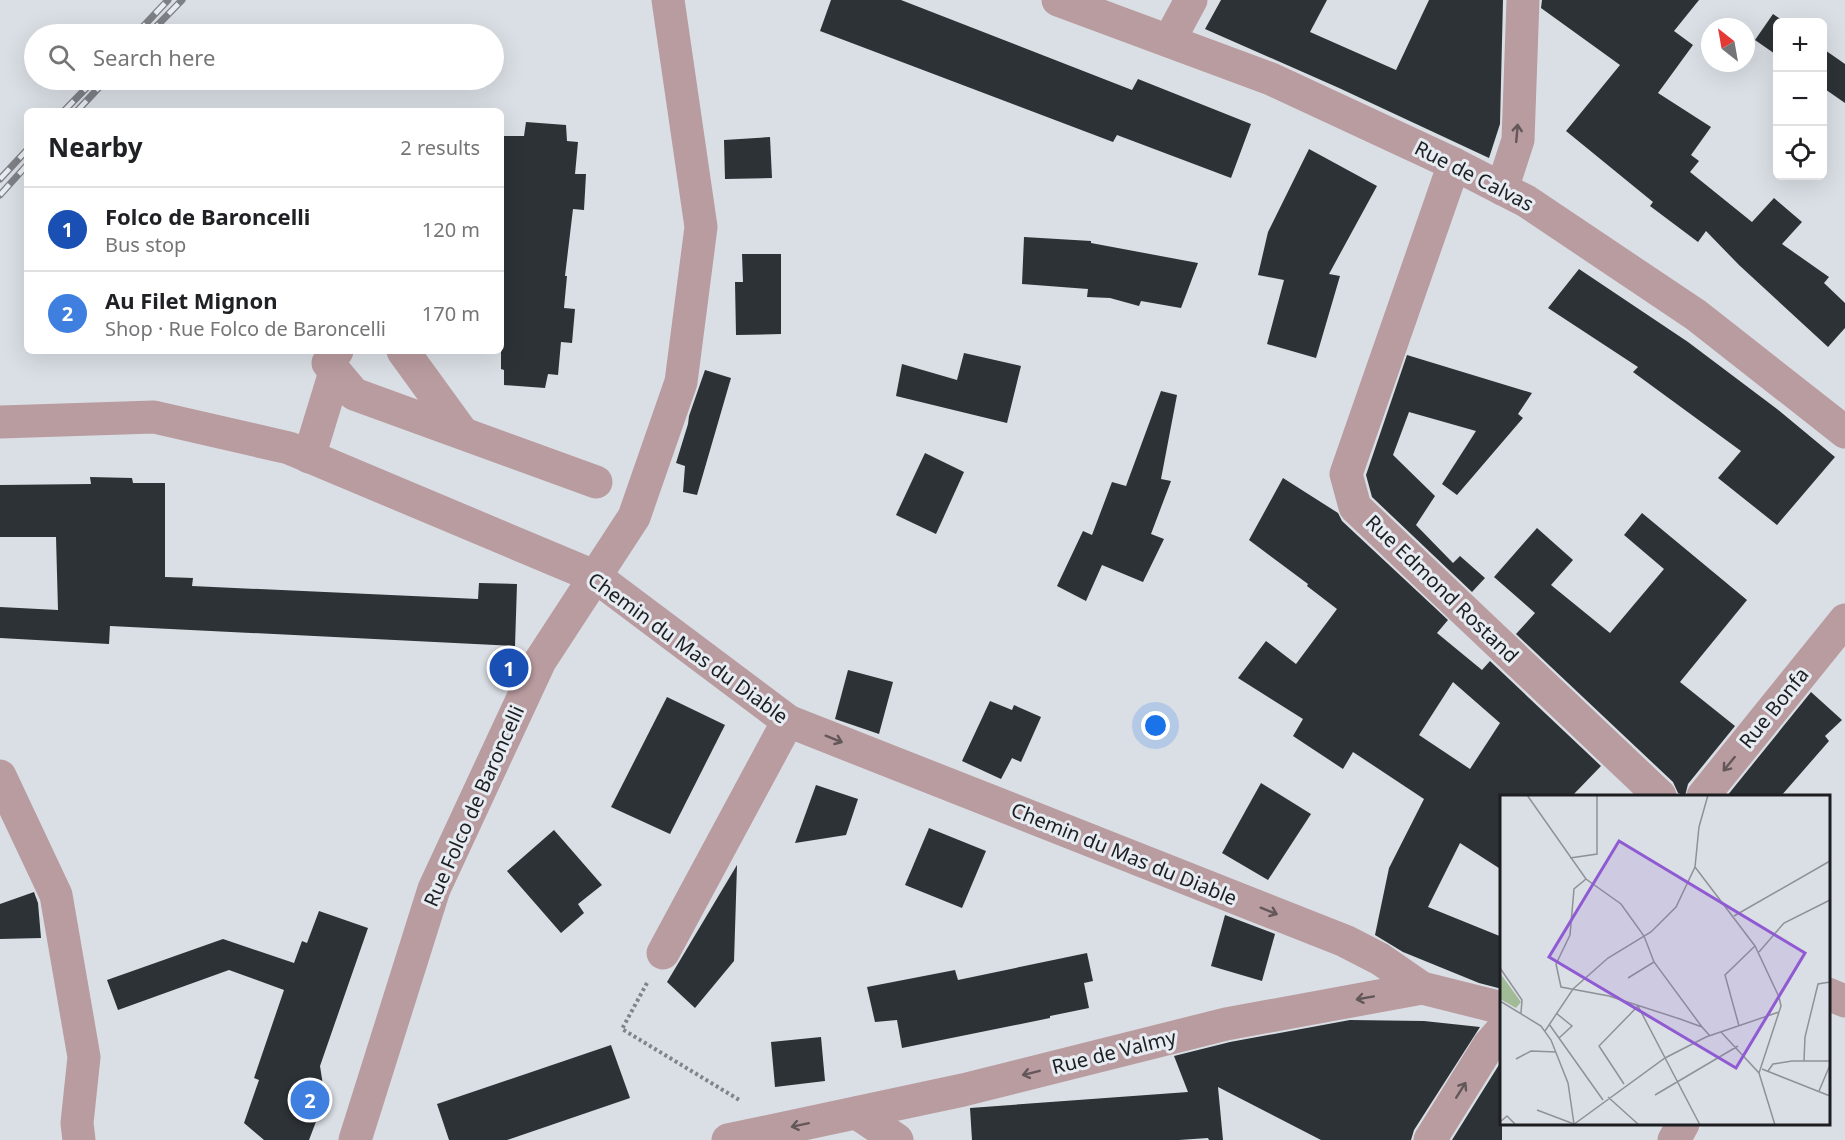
<!DOCTYPE html>
<html lang="en">
<head>
<meta charset="utf-8">
<style>
	:root { --surface:#fff; --page:#f2f2f2; --text:#202124; --muted:#757577; --line:#e0e0e0; --accent:#2563eb }
	body { margin:0; font-family:"Noto Sans",sans-serif; background:var(--page); color:var(--text) }
	.controls { position:absolute; right:18px; top:18px; display:grid; overflow:hidden; border-radius:9px; box-shadow:0 6px 24px #0002 }
	.controls button { width:54px; height:54px; display:grid; place-items:center; padding:0; border:0; border-bottom:2px solid var(--line); background:var(--surface); color:var(--text); font:30px sans-serif }
	.compass { position:absolute; left:1701px; top:18px; width:54px; height:54px; border-radius:50%; background:var(--surface); box-shadow:0 6px 24px #0002; rotate:329deg }
	.you { position:absolute; left:1156px; top:726px; width:21px; height:21px; margin:-15px; border:4px solid #fff; border-radius:50%; background:#1a73e8; box-shadow:0 0 0 9px #1a73e833 }
	.badge { display:grid; place-items:center; width:39px; height:39px; border-radius:50%; background:var(--accent); color:#fff; font-size:20px; font-weight:700 }
	.pin { position:absolute; translate:-50% -50%; border:3px solid #fff; box-shadow:0 2px 6px #0006 }
	.list { margin:0; padding:0; list-style:none }
	h2 { display:flex; justify-content:space-between; align-items:center; height:78px; margin:0; padding:0 24px; font-size:26px }
	h2 small { font-size:20px; font-weight:400; color:var(--muted) }
	.list li { display:grid; grid-template-columns:39px 1fr auto; gap:18px; align-items:center; box-sizing:border-box; height:84px; padding:0 24px; border-top:2px solid var(--line) }
	.list b { display:block; font-size:22px; white-space:nowrap }
	.list p { margin:0; font-size:20px; white-space:nowrap; color:var(--muted) }
	.list em { font-size:20px; font-style:normal; color:var(--muted) }
	.icon { flex:none; width:33px; height:33px; fill:none; stroke:currentColor; stroke-width:2; stroke-linecap:round; stroke-linejoin:round }
	.map { position:relative; flex:none; width:1845px; height:1140px; overflow:hidden }
	.search { position:absolute; background:var(--surface); box-shadow:0 6px 24px #0002; left:24px; top:24px; width:480px; height:66px; display:flex; align-items:center; gap:15px; box-sizing:border-box; padding:0 21px; border-radius:33px; color:var(--muted); font-size:22px }
	.panel { position:absolute; background:var(--surface); box-shadow:0 6px 24px #0002; left:24px; top:108px; width:480px; height:246px; border-radius:9px }
	.map>svg:first-child { display:block }
	.building { fill:#2d3236; fill-rule:evenodd }
	.lines { fill:none; stroke-linecap:round; stroke-linejoin:round }
	.path { stroke:#808489; stroke-width:4; stroke-dasharray:3 3; stroke-linecap:butt }
	.minor { stroke:#b99ca0; stroke-width:33 }
	.rail-casing { stroke:#7d8085; stroke-width:7 }
	.rail { stroke:#e7ecf2; stroke-width:4.5; stroke-dasharray:14; stroke-linecap:butt }
	.oneway { stroke:#63575a }
	.labels { text-anchor:middle; stroke-width:6; stroke-linejoin:round; paint-order:stroke }
	.street-label { font-size:20px; fill:#1c1e21; stroke:#e7ecf2 }
	.inset-road { fill:none; stroke:#8e9297; stroke-width:1.5 }
	.view { fill:#8f5ad2; fill-opacity:0.15; stroke:#8f5ad2; stroke-width:3 }
	.inset-edge { fill:none; stroke:#1c1e21; stroke-width:3 }
</style>
</head>
<body>
<div class="map">
<svg width="1845" height="1140" viewBox="0 0 1845 1140">
	<rect width="100%" height="100%" fill="#dadfe5"/>
	<g class="building">
		<path d="M831 0H901L1132 90 1138 79 1251 124 1231 178 1117 135 1113 142 820 31Z"/>
		<path d="M1221 0H1327L1310 32 1396 70 1429 0H1503L1500 124 1489 158 1339 88 1205 29Z"/>
		<path d="M1542 0H1699L1674 31 1693 45 1658 93 1711 127 1691 155 1699 161 1690 172 1752 222 1774 198 1802 222 1782 244 1829 277 1824 283 1845 303V328L1828 347 1739 265 1706 231 1698 242 1650 206 1653 202 1566 131 1620 65 1541 8Z"/>
		<path d="M1773 14 1785 22H1778V56L1755 40Z"/>
		<path d="M1822 48 1845 64V103L1822 87Z"/>
		<path d="M526 122 566 125 567 141 578 142 575 174H586L584 210 573 209 565 276H567L564 308 575 309 572 343 561 342 558 375 548 374 545 388 504 385V370L501 369V170L504 136H524Z"/>
		<path d="M770 137 772 178 725 179 724 140Z"/>
		<path d="M1309 149 1377 186 1329 274 1340 276 1316 358 1267 344 1284 280 1258 275 1268 232Z"/>
		<path d="M1024 237 1091 241V243L1198 263 1181 308 1141 301 1139 306 1110 298 1087 297 1088 289 1022 284Z"/>
		<path d="M742 254H781V334L736 335 735 282H743Z"/>
		<path d="M1579 269 1688 342 1777 409 1835 457 1777 525 1718 478 1741 451 1633 372 1638 367 1548 308Z"/>
		<path d="M964 353 1021 366 1007 423 896 396 902 364 957 380Z"/>
		<path d="M1407 355 1532 393 1518 414 1523 418 1457 495 1442 484 1476 431 1409 412 1393 455 1435 496 1416 525 1453 563 1460 556 1485 578 1472 592 1372 497 1366 475Z"/>
		<path d="M705 370 731 378 697 495 683 492 685 466 676 463 688 424 689 416Z"/>
		<path d="M1161 391 1177 395 1161 479 1171 481 1151 534 1164 539 1143 582 1102 565 1086 601 1057 586 1083 531 1092 535 1112 482 1126 486Z"/>
		<path d="M925 453 964 472 936 534 896 515Z"/>
		<path d="M90 477 132 478 133 483H165V577L193 578 192 586 478 599 479 583 517 584 515 646 110 626 109 644 0 638V607L58 610 56 537H0V485L91 484Z"/>
		<path d="M1283 478 1338 513 1342 521 1448 620 1437 633 1482 670 1490 661 1601 766 1572 796H1502V870L1460 843 1428 907 1502 937V989L1479 983 1403 952 1375 935 1389 868 1424 799 1353 752 1343 769 1293 736 1303 719 1238 678 1266 641 1296 664 1337 609 1307 586 1308 584 1249 540ZM1453 682 1500 723 1470 769 1419 735Z"/>
		<path d="M1642 513 1747 600 1680 682 1735 726 1688 784 1685 796 1678 793 1673 782 1516 634 1535 613 1494 577 1537 528 1573 560 1551 585 1610 633 1664 569 1624 535Z"/>
		<path d="M848 670 893 682 879 734 835 719Z"/>
		<path d="M1811 692 1842 720 1825 736 1829 741 1781 796H1727Z"/>
		<path d="M667 697 725 725 670 834 611 807Z"/>
		<path d="M990 701 1012 710 1014 705 1041 717 1021 762 1012 758 1001 779 962 761Z"/>
		<path d="M1261 783 1311 814 1268 880 1222 853Z"/>
		<path d="M816 785 858 799 846 835 795 843Z"/>
		<path d="M929 828 986 851 962 908 905 885Z"/>
		<path d="M554 830 602 885 578 904 584 913 561 933 507 871Z"/>
		<path d="M737 865 734 961 695 1008 667 982Z"/>
		<path d="M34 892 38 903 41 938 0 939V904Z"/>
		<path d="M319 911 368 928 320 1066 325 1098 309 1140H264L244 1123 259 1080 254 1078 284 990 229 970 118 1010 107 980 223 939 294 963 302 941 307 943Z"/>
		<path d="M1225 915 1275 934 1262 981 1211 966Z"/>
		<path d="M1087 953 1093 981 1084 983 1089 1008 1050 1016V1018L902 1048 897 1020 875 1022 867 987 955 970 958 980Z"/>
		<path d="M1350 1020 1424 1021 1480 1027 1414 1130 1411 1140H1321L1218 1087 1223 1140H1209L1208 1138 1179 1140H972L970 1108 1188 1092 1174 1056 1230 1042Z"/>
		<path d="M821 1037 825 1081 775 1087 771 1042Z"/>
		<path d="M611 1045 630 1098 507 1140H449L437 1104Z"/>
		<path d="M1502 1060V1140H1452Z"/>
	</g>
	<g class="lines">
		<path class="path" d="M647 983 622 1029 741 1101"/>
		<g class="minor">
			<path d="M1058 0 1271 79 1454 164 1526 201 1696 315 1845 432"/>
			<path d="M1169 41 1191 0"/>
			<path d="M1454 164 1346 474 1355 507 1660 796"/>
			<path d="M1502 189 1518 140 1523 0"/>
			<path d="M337 351 328 363 354 394 596 482"/>
			<path d="M403 351 461 431"/>
			<path d="M0 422 154 417 289 448 596 577 788 721 1345 941 1380 959 1422 988"/>
			<path d="M309 457 335 372"/>
			<path d="M0 776 56 895 84 1057 77 1123 79 1140"/>
			<path d="M1703 796 1845 620"/>
			<path d="M663 953 788 721"/>
			<path d="M1828 994 1845 1001"/>
			<path d="M857 1113 897 1140"/>
			<path d="M355 1140 434 889 540 661 634 517 681 382 701 227 668 0"/>
			<path d="M728 1140 963 1090 1226 1024 1422 988 1502 1008"/>
			<path d="M1430 1140 1489 1045 1502 1030"/>
			<path d="M1674 1140 1683 1124"/>
		</g>
		<g class="rail-casing">
			<g id="rail">
				<path d="M136 34 168 0"/>
				<path d="M149 34 182 0"/>
				<path d="M64 111 94 80"/>
				<path d="M77 111 106 80"/>
				<path d="M0 179 27 150"/>
				<path d="M0 195 27 165"/>
			</g>
		</g>
		<use href="#rail" class="rail"/>
	</g>
	<defs><path id="oneway-shaft" d="M-6 0H5M1.5-3L5.5 0L1.5 3" fill="none" stroke-width="1.6" stroke-linecap="round" stroke-linejoin="round" transform="scale(1.5)"/></defs>
	<g class="oneway">
		<use href="#oneway-shaft" transform="translate(1517 133) rotate(-85)"/>
		<use href="#oneway-shaft" transform="translate(834 739) rotate(22)"/>
		<use href="#oneway-shaft" transform="translate(1729 764) rotate(129)"/>
		<use href="#oneway-shaft" transform="translate(1269 911) rotate(22)"/>
		<use href="#oneway-shaft" transform="translate(1365 998) rotate(170)"/>
		<use href="#oneway-shaft" transform="translate(1031 1073) rotate(166)"/>
		<use href="#oneway-shaft" transform="translate(1461 1090) rotate(-58)"/>
		<use href="#oneway-shaft" transform="translate(800 1125) rotate(168)"/>
	</g>
	<g class="labels">
		<g class="street-label">
			<text transform="translate(1474 176) rotate(27)" y="7">Rue de Calvas</text>
			<text transform="translate(1442 589) rotate(44)" y="7">Rue Edmond Rostand</text>
			<text transform="translate(688 648) rotate(36)" y="7">Chemin du Mas du Diable</text>
			<text transform="translate(1774 708) rotate(-51)" y="7">Rue Bonfa</text>
			<text transform="translate(474 806) rotate(-66)" y="7">Rue Folco de Baroncelli</text>
			<text transform="translate(1124 854) rotate(22)" y="7">Chemin du Mas du Diable</text>
			<text transform="translate(1114 1052) rotate(-14)" y="7">Rue de Valmy</text>
		</g>
	</g>
	<g transform="translate(1500 795)">
		<rect width="330" height="330" fill="#dadfe5"/>
		<path d="M0 178 21 207 16 213 0 204Z" fill="#a2bb97"/>
		<path class="inset-road" d="M27 0 86 84 121 109 144 141 154 167 202 232M70 63 97 59V0M195 72 255 151 279 202 281 211 259 278M86 84 74 94 70 140 56 169 61 192 109 201 180 224 202 232 210 241M234 121 330 66M259 157 284 128 330 105M0 173 22 205 21 218M128 183 154 167M0 206 41 231 51 245 68 288 74 329M138 211 200 330M56 218 72 231 59 243M49 229 103 305M239 231 225 180 255 151M45 236 73 194 108 163 151 137 176 112 195 72 199 32 208 0M221 237 259 278 275 330M16 264 31 256 56 257M304 266 305 242 318 189 330 187M262 274 330 301M268 276 273 269 292 266H330M124 289 99 251 138 211M319 296 330 270M155 300 238 251M108 302 139 330M37 315 74 329M0 327 7 321 15 329M73 330 165 263 206 242 279 217"/>
		<path class="view" d="M119 46 305 158 236 273 49 162Z"/>
		<rect width="330" height="330" class="inset-edge"/>
	</g>
</svg>
<div class="controls">
<button>+</button>
<button>−</button>
<button><svg class="icon" aria-label="locate" viewBox="0 0 24 24"><circle cx="12" cy="12" r="6"/><path d="M12 2v4M12 18v4M2 12h4M18 12h4"/></svg></button>
</div>
<svg class="compass" viewBox="-18 -18 36 36"><path d="M0-13l5 13h-10z" fill="#e53935"/><path d="M0 13l5-13h-10z" fill="#757577"/></svg>
<div class="you"></div>
<div class="pin badge" style="left:509px;top:668px;background:#1a4fb4">1</div>
<div class="pin badge" style="left:310px;top:1100px;background:#3f7fe0">2</div>
<div class="search"><svg class="icon" aria-label="search" viewBox="0 0 24 24"><circle cx="10" cy="10" r="6"/><path d="M15 15l6 6"/></svg>Search here</div>
<section class="panel">
<h2>Nearby<small>2 results</small></h2>
<ul class="list">
<li><span class="badge" style="background:#1a4fb4">1</span><div><b>Folco de Baroncelli</b><p>Bus stop</p></div><em>120 m</em></li>
<li><span class="badge" style="background:#3f7fe0">2</span><div><b>Au Filet Mignon</b><p>Shop · Rue Folco de Baroncelli</p></div><em>170 m</em></li>
</ul>
</section>
</div>
</body>
</html>
